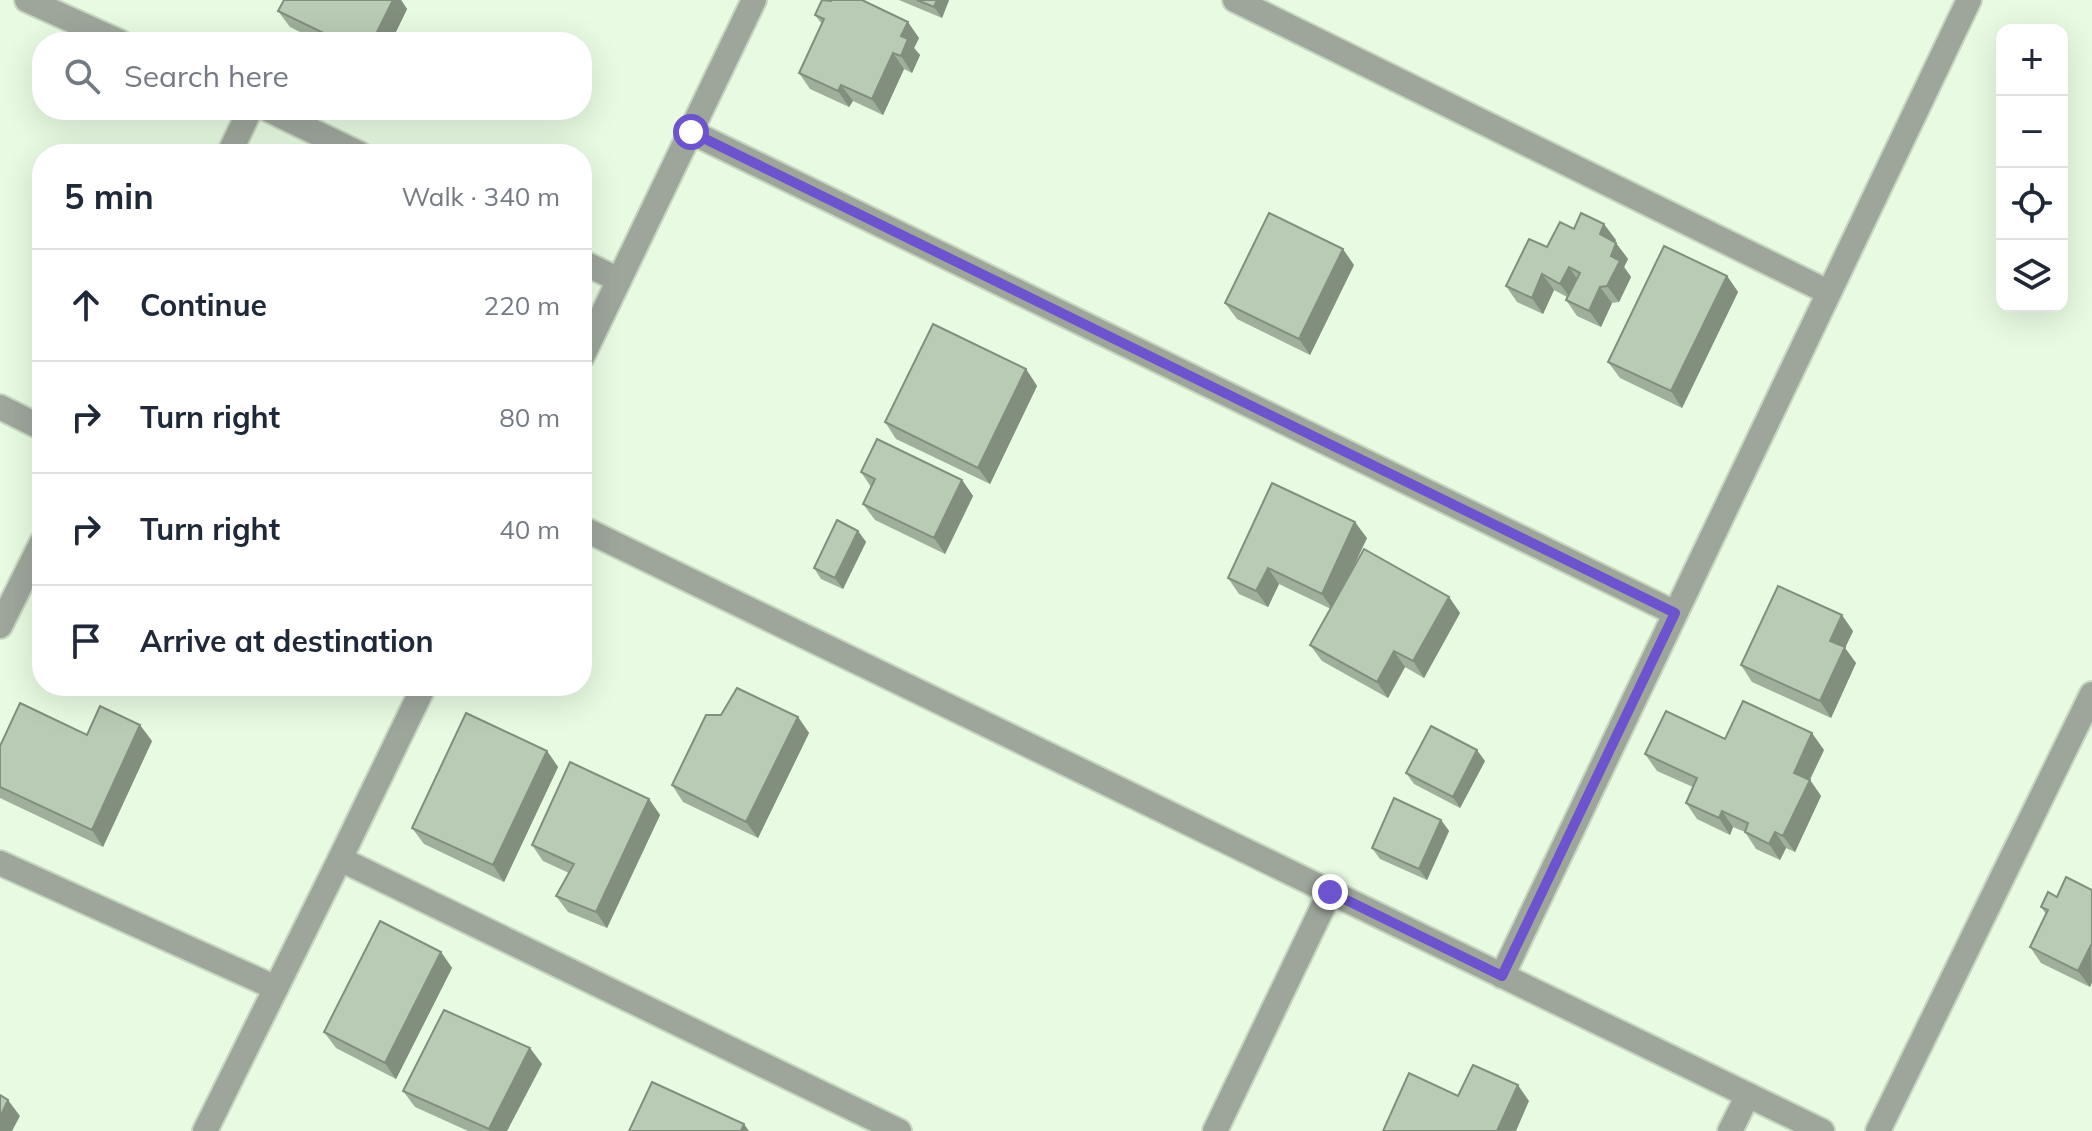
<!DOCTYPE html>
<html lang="en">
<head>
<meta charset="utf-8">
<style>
	:root { --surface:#fff; --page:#f2f2f3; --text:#1f2937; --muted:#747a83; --line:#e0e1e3 }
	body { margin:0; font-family:Mulish,sans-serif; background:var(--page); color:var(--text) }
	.controls { position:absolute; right:24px; top:24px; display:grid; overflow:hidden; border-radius:16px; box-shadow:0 8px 32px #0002 }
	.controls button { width:72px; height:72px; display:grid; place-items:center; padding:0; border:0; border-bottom:2px solid var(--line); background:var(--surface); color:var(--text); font:40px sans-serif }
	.stop { position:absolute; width:24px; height:24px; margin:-18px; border:6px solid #6d53cd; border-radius:50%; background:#fff }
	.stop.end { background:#6d53cd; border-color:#fff; box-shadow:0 2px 8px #0008 }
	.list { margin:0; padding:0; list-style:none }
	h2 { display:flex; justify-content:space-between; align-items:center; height:104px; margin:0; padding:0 32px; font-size:34px }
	h2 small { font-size:26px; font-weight:400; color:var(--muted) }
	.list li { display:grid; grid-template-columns:52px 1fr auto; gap:24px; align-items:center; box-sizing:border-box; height:112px; padding:0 32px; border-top:2px solid var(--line) }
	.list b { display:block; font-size:30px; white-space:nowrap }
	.list em { font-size:26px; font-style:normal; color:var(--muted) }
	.icon { flex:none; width:44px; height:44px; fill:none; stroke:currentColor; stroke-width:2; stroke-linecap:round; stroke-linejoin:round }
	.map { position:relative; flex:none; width:2092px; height:1131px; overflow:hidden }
	.search { position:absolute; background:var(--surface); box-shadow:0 8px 32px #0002; left:32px; top:32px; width:560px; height:88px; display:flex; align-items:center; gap:20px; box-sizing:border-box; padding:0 28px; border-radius:32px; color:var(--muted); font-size:30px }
	.panel { position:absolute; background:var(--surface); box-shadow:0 8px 32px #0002; left:32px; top:144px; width:560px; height:552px; border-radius:32px }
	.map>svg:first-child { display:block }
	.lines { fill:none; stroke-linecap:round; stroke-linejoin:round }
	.street-casing { stroke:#c6d6c1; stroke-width:28 }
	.street { stroke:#9ea69c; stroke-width:24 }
	.wall { fill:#9faf9b }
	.shaded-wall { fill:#828e7e }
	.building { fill:#b9cbb4; stroke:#828e7e; stroke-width:2 }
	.route { stroke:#6d53cd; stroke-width:10 }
</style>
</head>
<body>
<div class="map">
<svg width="2092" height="1131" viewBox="0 0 2092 1131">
	<rect width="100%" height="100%" fill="#e8fae2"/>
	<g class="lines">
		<g class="street-casing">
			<g id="street">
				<path d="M27 0 120 42"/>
				<path d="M1235 0 1828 292"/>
				<path d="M269 110 360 154"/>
				<path d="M691 132 1675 613"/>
				<path d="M229 154 250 110"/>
				<path d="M582 262 619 280"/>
				<path d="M582 357 754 0"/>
				<path d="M0 407 42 428"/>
				<path d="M582 528 1822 1131"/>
				<path d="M0 626 42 542"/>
				<path d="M340 859 899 1131"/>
				<path d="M0 863 276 988"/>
				<path d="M1502 976 1969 0"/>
				<path d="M205 1131 340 859 424 686"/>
				<path d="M1215 1131 1330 892"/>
				<path d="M1730 1131 1748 1095"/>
				<path d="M1878 1131 2092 694"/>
			</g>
		</g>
		<use href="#street" class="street"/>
	</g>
	<g class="wall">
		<path d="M284 0H401L407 9 391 42H320L290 27 278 11Z"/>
		<path d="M899 0H949L942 18Z"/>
		<path d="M815 15 919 38 914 48 920 55 912 73 904 69 883 115 853 101 849 107 810 89 799 73 822 24Z"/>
		<path d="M1574 229 1616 240 1615 242 1628 259 1624 267 1631 277 1619 302 1612 303 1601 327 1577 316 1566 300 1567 297 1554 290 1543 314 1517 302 1506 286 1547 247Z"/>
		<path d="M1354 265 1310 355 1237 319 1225 303Z"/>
		<path d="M1727 276 1738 292 1682 408 1620 378 1608 362Z"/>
		<path d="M1026 369 1037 386 990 484 896 439 885 422Z"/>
		<path d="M861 472 962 480 973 496 945 554 875 520 863 504 871 487Z"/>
		<path d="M858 531 866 542 843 589 821 579 814 568Z"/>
		<path d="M1367 538 1350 573 1449 597 1460 613 1424 678 1405 667 1388 698 1322 661 1310 645 1331 609 1279 584 1268 607 1239 594 1228 578Z"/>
		<path d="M1853 631 1845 648 1856 663 1831 718 1752 682 1741 665Z"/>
		<path d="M798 717 809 733 758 838 683 802 672 785Z"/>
		<path d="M87 735 152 741 103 847 0 798V746Z"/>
		<path d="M1725 739 1824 750 1810 780 1821 796 1795 852 1786 848 1780 860 1756 849 1745 832 1733 827 1730 835 1697 819 1686 803 1693 787 1657 771 1645 754Z"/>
		<path d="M547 751 558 767 504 882 424 844 412 828Z"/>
		<path d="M1485 761 1460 808 1414 784 1406 773Z"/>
		<path d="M649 799 660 815 607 928 568 912 556 896 569 873 543 861 532 845Z"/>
		<path d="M1441 820 1449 831 1427 880 1380 859 1372 848Z"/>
		<path d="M2092 890V982L2090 987 2041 963 2030 947 2046 914 2041 907 2057 897Z"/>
		<path d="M441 952 452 968 396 1079 336 1048 324 1032Z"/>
		<path d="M542 1064 507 1131H468L415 1107 403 1091Z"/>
	</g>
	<g class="shaded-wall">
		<path d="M393 0H401L407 9 391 42H372Z"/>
		<path d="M937 0H949L942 18 934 7Z"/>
		<path d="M908 22 919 38 914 48 920 55 912 73 901 56V36Z"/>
		<path d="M893 53 904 69 883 115 872 99Z"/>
		<path d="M841 85 853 101 849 107 838 91Z"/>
		<path d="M1604 224 1616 240 1611 251 1600 234Z"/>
		<path d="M1616 243 1628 259 1624 267 1631 277 1619 302 1607 286 1611 256Z"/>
		<path d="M1343 249 1354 265 1310 355 1299 339Z"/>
		<path d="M1569 267 1580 283 1572 300 1560 284Z"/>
		<path d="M1542 274 1554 290 1543 314 1532 298Z"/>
		<path d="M1727 276 1738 292 1682 408 1671 391Z"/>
		<path d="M1600 287 1612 303 1601 327 1589 311Z"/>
		<path d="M1026 369 1037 386 990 484 978 468Z"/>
		<path d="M962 480 973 496 945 554 934 538Z"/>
		<path d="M1355 522 1367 538 1333 610 1322 594Z"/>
		<path d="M858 531 866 542 843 589 835 578Z"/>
		<path d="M1268 568 1279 584 1268 607 1256 591Z"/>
		<path d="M1449 597 1460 613 1424 678 1413 661Z"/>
		<path d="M1842 615 1853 631 1845 648 1856 663 1831 718 1820 701 1830 641Z"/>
		<path d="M1394 651 1405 667 1388 698 1377 682Z"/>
		<path d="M798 717 809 733 758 838 746 822Z"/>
		<path d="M140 725 152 741 103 847 92 830Z"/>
		<path d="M1812 733 1824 750 1805 789 1794 773Z"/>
		<path d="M1477 750 1485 761 1460 808 1453 797Z"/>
		<path d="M547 751 558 767 504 882 493 865Z"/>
		<path d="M1810 780 1821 796 1795 852 1783 836Z"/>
		<path d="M649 799 660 815 607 928 596 912Z"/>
		<path d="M1722 811 1733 827 1730 835 1719 818Z"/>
		<path d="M1441 820 1449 831 1427 880 1419 869Z"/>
		<path d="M1775 832 1786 848 1780 860 1769 844Z"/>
		<path d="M2091 945 2092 982 2090 987 2078 971Z"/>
		<path d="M441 952 452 968 396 1079 385 1063Z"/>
		<path d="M530 1048 542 1064 507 1131H490L489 1129Z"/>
		<path d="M1518 1085 1529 1101 1516 1131H1497Z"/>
		<path d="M8 1100 20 1116 12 1131H0V1117Z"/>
		<path d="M744 1124 749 1131H741Z"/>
	</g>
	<g class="building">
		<path d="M284 0H393L372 42H342L278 11Z"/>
		<path d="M822 0 831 1V0H862L908 22 901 36 908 39 901 56 893 53 872 99 841 85 838 91 799 73 824 19 815 15Z"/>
		<path d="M917 0H937L934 7Z"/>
		<path d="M1269 213 1343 249 1299 339 1225 303Z"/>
		<path d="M1581 213 1604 224 1600 234 1616 243 1611 256 1620 261 1607 286 1600 287 1589 311 1566 300 1580 273 1569 267 1560 284 1542 274 1532 298 1506 286 1529 239 1547 247 1560 222 1574 229Z"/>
		<path d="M1664 246 1727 276 1671 391 1608 362Z"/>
		<path d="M933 324 1026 369 978 468 885 422Z"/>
		<path d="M877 439 962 480 934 538 863 504 875 479 861 472Z"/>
		<path d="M1272 483 1355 522 1322 594 1268 568 1256 591 1228 578Z"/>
		<path d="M837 520 858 531 835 578 814 568Z"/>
		<path d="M1364 549 1449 597 1413 661 1394 651 1377 682 1310 645Z"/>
		<path d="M1778 586 1842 615 1830 641 1845 647 1820 701 1741 665Z"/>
		<path d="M737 688 798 717 746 822 672 785 706 715H721Z"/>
		<path d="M1743 701 1812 733 1794 773 1810 780 1783 836 1775 832 1769 844 1745 832 1748 823 1722 811 1719 818 1686 803 1697 778 1645 754 1666 711 1725 739Z"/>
		<path d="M20 703 87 735 100 706 140 725 92 830 0 787V746Z"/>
		<path d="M466 713 547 751 493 865 412 828Z"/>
		<path d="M1431 726 1477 750 1453 797 1406 773Z"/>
		<path d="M570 762 649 799 596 912 556 896 574 864 532 845Z"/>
		<path d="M1394 798 1441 820 1419 869 1372 848Z"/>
		<path d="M2066 877 2092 890V945H2091L2078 971 2030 947 2048 910 2041 907 2048 892 2057 897Z"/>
		<path d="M380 921 441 952 385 1063 324 1032Z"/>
		<path d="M444 1010 530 1048 489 1129 403 1091Z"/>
		<path d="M1473 1065 1518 1085 1497 1131H1383L1409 1073 1458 1096Z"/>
		<path d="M652 1082 744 1124 741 1131H629Z"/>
		<path d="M0 1095 8 1100 0 1117Z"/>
	</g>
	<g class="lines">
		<path class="route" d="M691 132 1675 613 1502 976 1330 892"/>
	</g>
</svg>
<div class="controls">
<button>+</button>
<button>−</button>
<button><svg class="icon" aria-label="locate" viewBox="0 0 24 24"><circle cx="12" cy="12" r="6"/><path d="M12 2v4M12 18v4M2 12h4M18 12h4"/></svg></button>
<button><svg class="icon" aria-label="layers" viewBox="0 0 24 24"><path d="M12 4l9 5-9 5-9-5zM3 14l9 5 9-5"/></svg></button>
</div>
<div class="stop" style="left:691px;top:132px"></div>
<div class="stop end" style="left:1330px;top:892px"></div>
<div class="search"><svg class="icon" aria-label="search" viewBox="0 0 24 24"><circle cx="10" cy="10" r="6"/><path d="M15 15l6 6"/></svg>Search here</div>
<section class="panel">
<h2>5 min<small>Walk · 340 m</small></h2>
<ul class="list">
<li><svg class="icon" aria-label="ahead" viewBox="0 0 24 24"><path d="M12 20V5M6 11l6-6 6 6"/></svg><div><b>Continue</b></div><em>220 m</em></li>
<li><svg class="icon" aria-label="right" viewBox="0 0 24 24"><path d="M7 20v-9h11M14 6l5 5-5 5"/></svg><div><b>Turn right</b></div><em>80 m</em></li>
<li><svg class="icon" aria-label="right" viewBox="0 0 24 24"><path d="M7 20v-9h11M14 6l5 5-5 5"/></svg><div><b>Turn right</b></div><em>40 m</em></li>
<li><svg class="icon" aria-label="arrive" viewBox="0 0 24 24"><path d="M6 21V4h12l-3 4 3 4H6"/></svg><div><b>Arrive at destination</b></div></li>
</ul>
</section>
</div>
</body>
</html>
